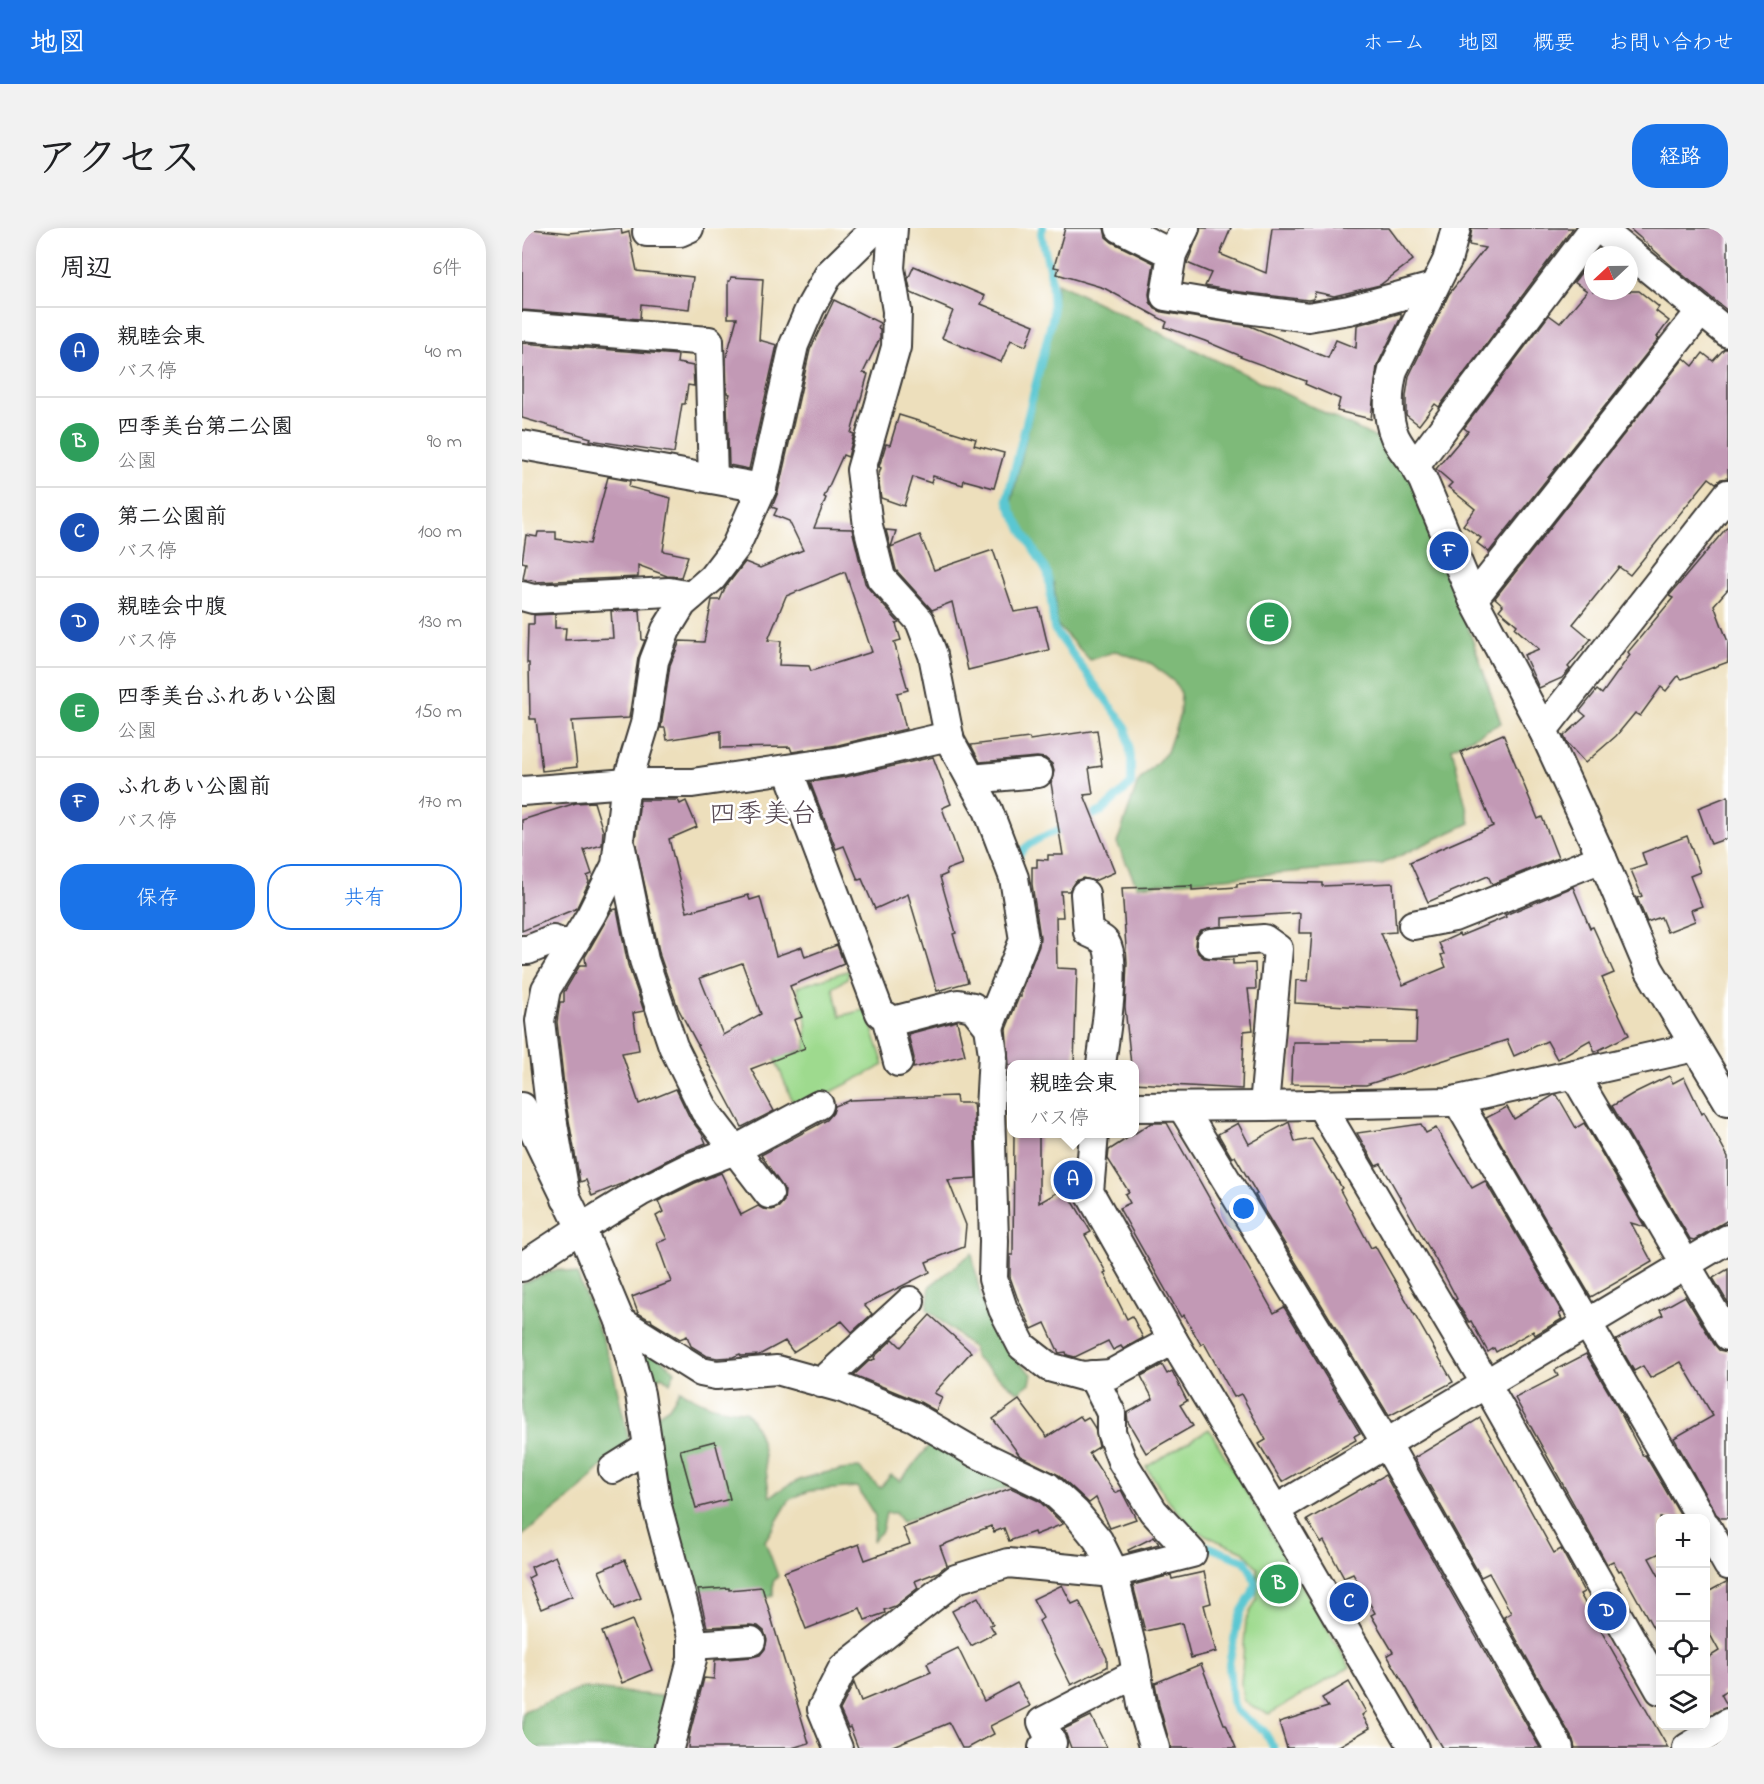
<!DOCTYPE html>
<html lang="ja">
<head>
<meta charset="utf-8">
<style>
	:root { --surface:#fff; --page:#f2f2f2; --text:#202124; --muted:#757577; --line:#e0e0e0; --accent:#1a73e8 }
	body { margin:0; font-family:"Indie Flower","Klee One",sans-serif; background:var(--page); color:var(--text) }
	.controls { position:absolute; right:18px; bottom:18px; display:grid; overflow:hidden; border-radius:12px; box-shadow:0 3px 15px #0003 }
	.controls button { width:54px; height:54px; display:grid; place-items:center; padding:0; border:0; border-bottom:2px solid var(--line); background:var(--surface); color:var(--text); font:30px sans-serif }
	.compass { position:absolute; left:1062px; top:18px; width:54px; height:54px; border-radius:50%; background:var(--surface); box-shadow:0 3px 15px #0003; rotate:248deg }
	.you { position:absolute; left:722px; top:981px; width:21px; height:21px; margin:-15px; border:4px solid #fff; border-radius:50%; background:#1a73e8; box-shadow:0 0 0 9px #1a73e833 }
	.badge { display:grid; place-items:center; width:39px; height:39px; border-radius:50%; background:var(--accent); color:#fff; font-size:20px; font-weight:700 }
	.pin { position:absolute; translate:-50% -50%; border:3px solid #fff; box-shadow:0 2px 6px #0006 }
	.popup { position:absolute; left:485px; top:832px; width:132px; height:78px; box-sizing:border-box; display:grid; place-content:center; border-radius:12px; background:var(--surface); filter:drop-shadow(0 2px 4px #0005); font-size:20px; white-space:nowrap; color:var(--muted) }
	.popup b { font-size:22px; color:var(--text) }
	.popup::after { content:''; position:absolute; left:50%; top:100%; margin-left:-12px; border:12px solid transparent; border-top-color:var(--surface) }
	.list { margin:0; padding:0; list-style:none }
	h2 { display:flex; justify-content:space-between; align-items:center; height:78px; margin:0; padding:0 24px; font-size:26px }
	h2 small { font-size:20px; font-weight:400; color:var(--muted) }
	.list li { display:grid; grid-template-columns:39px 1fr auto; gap:18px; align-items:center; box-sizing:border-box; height:90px; padding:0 24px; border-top:2px solid var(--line) }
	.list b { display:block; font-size:22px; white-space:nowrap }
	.list p { margin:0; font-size:20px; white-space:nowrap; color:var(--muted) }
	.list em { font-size:20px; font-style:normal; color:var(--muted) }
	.actions { display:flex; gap:12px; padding:18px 24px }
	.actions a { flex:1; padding:14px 0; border:2px solid var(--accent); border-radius:24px; text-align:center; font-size:21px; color:var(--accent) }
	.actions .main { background:var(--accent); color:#fff }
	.icon { flex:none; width:33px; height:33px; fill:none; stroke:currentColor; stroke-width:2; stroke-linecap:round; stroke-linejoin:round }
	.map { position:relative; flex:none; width:1206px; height:1520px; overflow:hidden; border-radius:24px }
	header { display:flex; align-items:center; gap:36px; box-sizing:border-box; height:84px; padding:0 30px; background:var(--accent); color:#fff }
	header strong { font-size:28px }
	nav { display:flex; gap:33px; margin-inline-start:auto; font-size:21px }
	.intro { display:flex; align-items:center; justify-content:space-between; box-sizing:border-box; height:144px; padding:0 36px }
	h1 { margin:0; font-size:42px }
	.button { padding:15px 27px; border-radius:24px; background:var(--accent); color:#fff; font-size:21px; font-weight:700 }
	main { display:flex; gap:36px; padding:0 36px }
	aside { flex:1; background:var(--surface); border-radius:24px; box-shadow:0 3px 15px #0003 }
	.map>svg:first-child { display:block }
	.green { fill:#9eda8e; stroke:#5d7b55; stroke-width:1.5 }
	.forest { fill:#7eba79; stroke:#4d6b4a; stroke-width:1.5 }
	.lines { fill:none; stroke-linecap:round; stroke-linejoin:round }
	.stream { stroke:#5ac7d2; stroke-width:8 }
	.building { fill:#c299b5; fill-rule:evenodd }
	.minor-casing { stroke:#3b3934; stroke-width:32 }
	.minor { stroke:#fff; stroke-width:28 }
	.labels { text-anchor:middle; stroke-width:5; stroke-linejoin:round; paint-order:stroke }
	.neighbourhood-label { font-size:27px; fill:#564852; stroke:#fff }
</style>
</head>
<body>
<header>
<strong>地図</strong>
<nav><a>ホーム</a><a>地図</a><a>概要</a><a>お問い合わせ</a></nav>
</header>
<div class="intro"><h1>アクセス</h1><a class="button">経路</a></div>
<main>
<aside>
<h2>周辺<small>6件</small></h2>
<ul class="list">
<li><span class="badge" style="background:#1a4fb4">A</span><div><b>親睦会東</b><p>バス停</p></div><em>40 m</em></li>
<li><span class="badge" style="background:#2e9e5b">B</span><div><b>四季美台第二公園</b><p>公園</p></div><em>90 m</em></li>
<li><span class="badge" style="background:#1a4fb4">C</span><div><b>第二公園前</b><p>バス停</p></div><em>100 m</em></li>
<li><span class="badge" style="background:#1a4fb4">D</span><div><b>親睦会中腹</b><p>バス停</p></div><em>130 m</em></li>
<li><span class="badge" style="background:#2e9e5b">E</span><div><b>四季美台ふれあい公園</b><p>公園</p></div><em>150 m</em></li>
<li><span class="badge" style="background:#1a4fb4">F</span><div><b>ふれあい公園前</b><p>バス停</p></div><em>170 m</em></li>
</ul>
<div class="actions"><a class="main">保存</a><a>共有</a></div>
</aside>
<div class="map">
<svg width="1206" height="1520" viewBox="0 0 1206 1520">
	<rect width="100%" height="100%" fill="#fff"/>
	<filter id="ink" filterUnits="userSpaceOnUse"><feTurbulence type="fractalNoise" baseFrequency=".0167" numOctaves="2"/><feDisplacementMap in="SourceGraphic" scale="12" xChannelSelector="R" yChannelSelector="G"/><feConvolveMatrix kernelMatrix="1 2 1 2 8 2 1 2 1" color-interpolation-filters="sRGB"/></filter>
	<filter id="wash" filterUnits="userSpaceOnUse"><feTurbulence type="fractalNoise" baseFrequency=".008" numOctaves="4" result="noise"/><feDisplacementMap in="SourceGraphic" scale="24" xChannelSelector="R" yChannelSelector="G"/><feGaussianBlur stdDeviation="1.35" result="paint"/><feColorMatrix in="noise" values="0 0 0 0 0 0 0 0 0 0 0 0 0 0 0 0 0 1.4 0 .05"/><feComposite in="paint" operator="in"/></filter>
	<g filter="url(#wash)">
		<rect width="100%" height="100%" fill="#eddfbc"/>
		<g class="green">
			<path d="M328 742 325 750 311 760 318 788 346 781 352 807 362 837 274 882 252 828 284 822V792L275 759Z"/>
			<path d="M687 1201 828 1439 747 1486 732 1480 721 1472 719 1455 724 1392 735 1371 736 1340 721 1323 696 1313 673 1302 648 1275 624 1239Z"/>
		</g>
		<g class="forest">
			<path d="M535 55 871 218 893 245 979 495 930 520 948 595 860 636 615 658 595 615 616 554 645 524 658 486 659 465 652 454 630 436 594 423 568 432 535 397 532 356 488 280 531 92Z"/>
			<path d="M450 1025C460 1079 465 1110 510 1146L508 1155 496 1164 453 1130 451 1120 405 1081 408 1058Z"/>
			<path d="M36 1041 55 1046 89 1134 109 1221 83 1235 52 1267 0 1308V1056Z"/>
			<path d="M119 1114 153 1143 148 1155 140 1148 124 1156Z"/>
			<path d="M158 1162C183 1177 194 1181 223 1183 245 1208 242 1239 248 1269 275 1248 304 1243 337 1240L358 1260 369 1247 378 1253 414 1210 498 1255 380 1294 373 1285H364L360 1303 351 1312 353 1288 335 1259 287 1263 268 1271 243 1313 256 1348 251 1354V1368L172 1382 130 1190 147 1179Z"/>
			<path d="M61 1460 147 1469 135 1520H0V1488L2 1483Z"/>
		</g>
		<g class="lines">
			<g class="stream">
				<path d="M521 0 519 5 529 49 531 87 485 271 490 284 526 346 532 401 604 499 609 530V556L580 583 560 592"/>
				<path d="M496 628C507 612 528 606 546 598"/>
				<path d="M682 1317 723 1333 730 1345 733 1356 730 1366 719 1384 715 1397 707 1436 710 1473 714 1483 742 1503 752 1520"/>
			</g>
		</g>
		<g id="blocks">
			<g class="building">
				<path d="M0 0 47 5 99 0 100 6 107 4 115 43 171 49 167 81 119 76 118 91 0 82Z"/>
				<path d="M543 0H582L584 9 590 14 632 35 627 66 628 74 633 81 640 84 728 98 806 130 814 112 834 120 835 97 879 85V89L855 138 849 191 815 183 818 171 783 156 784 153 718 129 719 128 683 113 643 99 645 94 582 60 535 46 537 40 532 39Z"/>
				<path d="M679 0H709L698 26 744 45 750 0H867L891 32 858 57 812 68 793 64 791 71 786 72 710 63 683 58 689 45 665 35Z"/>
				<path d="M950 0H1051L917 179 913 176 897 197 884 187V168L887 148 927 66 963 20 947 17Z"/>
				<path d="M1107 0H1206V83L1151 39Z"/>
				<path d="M1071 29V63H1117L1137 79 1134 83 1147 93 1135 109 1137 110 967 324 955 315 959 310 941 297 953 281 926 259 930 255 914 241 946 203 942 200 1027 87 1038 95 1065 63 1052 54Z"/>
				<path d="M392 38 463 68 459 76 512 97 504 118 489 112 479 134 420 110 431 83 389 65 386 51Z"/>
				<path d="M209 49 241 51 237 112 255 117 227 241 207 237 205 176 208 166 205 165 204 130 215 90H206V53H208Z"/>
				<path d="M312 72 358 95 356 100 358 101V110L341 145 346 146 329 205 332 206 326 229 321 227 302 269 304 270 292 300 330 301 343 355 347 361 377 395 374 396 379 412 372 414 386 462 375 465 384 501 316 517 270 524 268 519 199 520V503L145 512 143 500H139L148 437 158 413 182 414 190 372H198L203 360 223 334 238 340 281 322 267 293 252 287 255 281 250 279 256 264 288 122ZM323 344 350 424 289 443 287 438 257 437 259 413 246 412 264 368Z"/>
				<path d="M0 115 156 127 155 135 171 138 172 158 166 157 163 176H160L152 225 68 212 69 210 0 190Z"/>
				<path d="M1202 121H1206V250L1199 251 1194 255 1187 250 1108 347 1097 339 1051 396 1069 411 1046 439 1048 441 1040 450 1017 460 1002 427 1017 421 993 400 995 397 977 382 981 377 973 370 1162 130 1171 138 1181 125 1191 133Z"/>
				<path d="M377 187 454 211 452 217 482 225 472 260 442 252 441 257 411 248 409 255 391 249 382 278 359 270 356 249 359 240 357 239 364 216 368 217Z"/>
				<path d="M86 249 108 253 107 259 149 270 141 323 166 328 159 349 145 348 116 337V349L14 354V353L1 351 4 335 0 334 4 307 15 309 16 304H34V311L68 316Z"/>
				<path d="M1206 298V361L1192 377 1206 414V434L1160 451 1156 448 1144 463 1139 459 1118 488 1113 485 1094 508 1063 535 1045 515 1042 508 1064 488 1058 483 1075 462 1080 466 1108 427 1106 424 1151 370 1147 368Z"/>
				<path d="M364 302 374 303 369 319 398 307 412 342 471 322 492 384 517 380 527 422 446 442 430 374 410 382 374 342Z"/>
				<path d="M118 382 120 412H123L116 430 107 490 50 493 55 539 20 543 14 491H8L7 435H5L6 396H12V387L33 386V400H44L43 412 91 410 89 383Z"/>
				<path d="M575 502 580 538 567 540 571 566 562 567 593 644 572 653 561 650 553 653 547 663H539L541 689H534L535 740 555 741 552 837H487L484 801 497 769H499V763L517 718 518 709 510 656V639H515V631L526 632V627H541L529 555 532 543 530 536 523 530 515 529 458 534 449 517 507 510 508 512Z"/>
				<path d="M981 506 1016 591 1020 589 1036 630 970 656 966 648 906 674 888 634 971 598 939 524Z"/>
				<path d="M411 529 429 576 420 580 440 636 424 642 425 646 418 649 434 705 431 706 446 754 415 763 386 666 353 681 340 651 336 652 322 618 314 621 288 554 323 549Z"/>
				<path d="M1206 568V610L1189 616 1176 580Z"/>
				<path d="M118 572H156L158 576 164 573 175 599 147 611 165 684 226 667 228 672 238 669 254 728 280 719 283 729 315 717 322 736 268 758 280 789 272 792 283 820 229 841 252 883 220 899 156 780 138 728 113 613ZM220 735 239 786 201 807 178 750Z"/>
				<path d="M72 574 81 603 80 617 62 622 70 646 65 648 67 654 55 679 53 681 0 703V592L54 575Z"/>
				<path d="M1165 608 1178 644 1168 648 1180 678 1169 682 1173 693 1145 704 1139 689 1125 694 1115 670 1120 668 1109 642 1124 637 1120 625Z"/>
				<path d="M742 654 800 655V658L871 655 874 704 859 705 881 757 924 739 919 727 922 726 917 715 937 706 938 708 984 689 983 687 1051 659 1068 700 1071 699 1092 745 1080 750 1107 807 1073 824 1068 812 1035 831 1025 813 992 828 985 812 844 857 769 856 771 814H894L895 782 773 775 774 752 786 753 790 705H777L778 685 700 690V698L679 702 674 708 673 717 676 725 682 730 711 732V736L733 735 734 761H726L731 802 722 803 720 861 612 855V837H609L603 779 605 734 600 660 670 658V662L715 659V656Z"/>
				<path d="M95 681 106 737 122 783 111 785 117 822 100 825 117 876 154 861 168 890 180 906 184 915 159 925 99 956 70 968 64 952 58 954 44 876 35 794 38 774H42V764L58 737H64L63 729 90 682Z"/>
				<path d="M435 793 443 827 391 840 392 830 386 806Z"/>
				<path d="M1147 848 1151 855 1162 849 1180 886 1182 884 1206 929V992L1172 1012 1168 1011 1090 878 1114 864Z"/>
				<path d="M1032 867H1035L1054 900 1062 895 1123 999 1109 995 1130 1034 1069 1069 964 890 985 879 992 891Z"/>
				<path d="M434 868 435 875H451L452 885 454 950 426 952 444 997 442 1019 404 1034 408 1044 342 1077 350 1086 330 1104 320 1093 271 1124 263 1113 237 1127 219 1128 218 1126 211 1129 195 1130 185 1128 169 1118 165 1108 158 1111 130 1094 129 1091H126L116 1085 110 1069 149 1054 135 1015 145 1011 134 988 141 984 136 973 173 955 199 945 219 987 236 978 241 981 250 982 257 979 262 973 263 963 239 927 305 892 311 885 313 878 328 872Z"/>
				<path d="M767 894 773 914 790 911 797 922 820 960 818 962 849 1020 853 1018 931 1154 867 1188 733 967 735 966 713 928 710 930 696 906 716 895 727 916Z"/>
				<path d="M629 895H645L752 1085 762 1079 838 1205 832 1208 834 1212 760 1254 737 1216 744 1212 719 1166 712 1169 682 1115 679 1117 662 1087 659 1089 597 980 608 975 603 966 607 964 586 931 587 922Z"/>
				<path d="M899 896 904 905 914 900 950 960 963 953 1040 1084 1037 1086 1040 1091 1013 1107 1011 1103 974 1124 972 1120 966 1124 949 1093 947 1094 933 1072 935 1071 923 1048 859 936 854 938 835 905Z"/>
				<path d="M492 906H517V975L543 960 569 1004 563 1007 584 1044 582 1045 605 1091 610 1088 621 1110 601 1121 599 1118 591 1122 586 1113 553 1129 545 1127 544 1124 537 1125 523 1095 510 1101 495 1069 488 1049V1027H491Z"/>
				<path d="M1206 1041V1075L1191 1050Z"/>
				<path d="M1163 1068 1192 1116 1197 1122 1206 1124V1290H1199L1194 1286 1152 1210 1191 1188 1159 1134 1128 1150 1121 1138 1112 1143 1094 1112 1141 1087 1138 1082Z"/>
				<path d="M408 1087 449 1124 412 1165 420 1169 414 1183 398 1174 332 1147 347 1133 353 1131 352 1129 371 1111 379 1119Z"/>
				<path d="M1064 1126 1096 1180 1121 1228 1123 1227 1160 1290H1138V1325L1127 1330 1138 1350V1412L1099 1342 1097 1343 1091 1333 1085 1336 993 1170 1036 1148 1033 1142Z"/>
				<path d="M640 1137 645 1146 650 1143 665 1173 658 1177 671 1198 624 1225 606 1194 605 1185 631 1171 619 1148Z"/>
				<path d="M497 1172 525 1209 558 1188 561 1192 566 1189 573 1200 577 1219 567 1225 593 1265 599 1262 614 1291 588 1300 574 1270 567 1275 537 1247 498 1228 471 1191Z"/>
				<path d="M958 1190 1032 1325 1039 1321 1062 1364 1058 1366 1146 1520H1053L1051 1512 982 1389 989 1385 967 1345 959 1349 892 1230Z"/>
				<path d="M193 1213 208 1271 174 1280 158 1222Z"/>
				<path d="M863 1247 952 1405 1018 1520H920L865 1427 871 1424 849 1387 853 1385 831 1346 822 1350 802 1313 799 1315 785 1292Z"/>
				<path d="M489 1260 517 1273 541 1296 513 1307 512 1304 487 1313 482 1300 472 1304 469 1298 418 1318 425 1337 416 1344 393 1353 396 1360 373 1378 362 1382 363 1385 343 1392 338 1380 284 1401 262 1344 337 1316 343 1332 388 1316 381 1300Z"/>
				<path d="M632 1309 637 1316 607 1324 606 1322Z"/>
				<path d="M33 1328 50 1368 19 1381 6 1350 12 1347 9 1339Z"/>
				<path d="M103 1332 119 1370 93 1381 77 1343Z"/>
				<path d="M682 1344 689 1375 682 1377 694 1424 669 1430 660 1395 623 1403 611 1357 649 1347 650 1351Z"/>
				<path d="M1206 1353V1462L1199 1466 1206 1479 1188 1487 1184 1480V1431L1197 1423 1184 1399V1365Z"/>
				<path d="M540 1357 550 1376 557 1373 585 1430V1439L549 1457 517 1393 521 1390 511 1371Z"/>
				<path d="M240 1359 287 1515 270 1520H166L167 1509 182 1450 192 1451 193 1432 230 1429 238 1427 243 1421 245 1412 242 1403 236 1398 228 1397 185 1399 176 1362 207 1360V1362Z"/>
				<path d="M456 1369 471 1396 468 1397 473 1405 449 1418 430 1383Z"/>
				<path d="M110 1392 130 1442 100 1455 80 1404Z"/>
				<path d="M436 1420 462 1473 495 1455 508 1478 468 1498 472 1506 446 1520H440L427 1495 366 1520H336L328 1499 326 1500 318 1482 332 1455 339 1473 409 1444 405 1435Z"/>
				<path d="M679 1436 702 1496H704L714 1520H649L637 1477 633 1455Z"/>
				<path d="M827 1454 844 1484 840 1487 848 1500 814 1520H765L757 1494 806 1479 800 1470Z"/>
				<path d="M569 1488 585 1520H549L542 1501Z"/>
			</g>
		</g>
	</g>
	<g filter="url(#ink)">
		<use href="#blocks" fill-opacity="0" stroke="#3b3934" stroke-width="1.5"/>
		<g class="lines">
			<g class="minor-casing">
				<g id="minor">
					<path d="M371 0 368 40 375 83 374 119 339 242 346 298 359 350 398 393 411 427 428 513 466 582 492 650 502 712 467 799"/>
					<path d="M598 0 650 26"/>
					<path d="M663 0 650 26 643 68 708 79 786 89 827 82 911 59"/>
					<path d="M1072 0 893 238 901 252 951 371 1021 502 1080 630 1127 741 1206 873"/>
					<path d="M1077 0 1206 105"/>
					<path d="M125 4H158L167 0"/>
					<path d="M0 98 187 113 191 251"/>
					<path d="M0 217 240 260"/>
					<path d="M893 238C886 229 878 219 873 209 864 189 866 162 871 142L925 33 934 0"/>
					<path d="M0 368 11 371 147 364 169 368"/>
					<path d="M951 371 1179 83"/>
					<path d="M1021 502 1206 266"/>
					<path d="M266 542 358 785 371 793 436 776 451 779 467 799 471 826 468 881 472 1013 471 1051 481 1081 500 1118 527 1139 560 1148 589 1146 651 1112"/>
					<path d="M449 551 516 545"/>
					<path d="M0 563 106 555H170L319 533 427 508"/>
					<path d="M99 620 122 732 151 818 183 883 247 966"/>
					<path d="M563 666 566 704C570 706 578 709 582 713 597 726 582 814 579 836"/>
					<path d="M891 697 932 689 1080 630"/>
					<path d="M689 715 742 711 756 721 742 878"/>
					<path d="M0 722H6L31 712 49 719"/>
					<path d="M364 788 376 834"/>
					<path d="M1052 846 1206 1108"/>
					<path d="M935 872 1179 1290"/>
					<path d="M798 876 964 1156 1138 1462"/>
					<path d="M0 879 59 1000 98 1093 118 1166 135 1278 170 1408V1431L147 1520"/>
					<path d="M612 879 742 878 927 874 1173 819"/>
					<path d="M660 879 864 1215 1037 1520"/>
					<path d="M572 906 567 964 651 1112 753 1282 892 1520"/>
					<path d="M44 971 28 878 18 793 24 761 69 687 94 637 103 562 123 496 132 433 144 402 160 376 190 350 213 320 240 260 272 117 288 80 307 46 354 0"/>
					<path d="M0 1039 59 1000 118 964 166 940 213 922 297 877"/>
					<path d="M98 1093 179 1144 194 1147 255 1142 320 1160 392 1189 452 1224 526 1259 554 1285 576 1312 590 1340 612 1429 621 1481 633 1520"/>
					<path d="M299 1155 388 1073"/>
					<path d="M91 1241 126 1219"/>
					<path d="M753 1282 1206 1011"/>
					<path d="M1184 1298 1206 1337"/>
					<path d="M170 1417 229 1413"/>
					<path d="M316 1520 300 1481 321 1440 434 1351 486 1335 591 1345 670 1325 631 1283 600 1233 589 1204V1185L570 1147"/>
					<path d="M521 1520 530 1515 520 1494 615 1445"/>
					<path d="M1165 1520 1206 1495"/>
				</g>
			</g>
			<use href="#minor" class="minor"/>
		</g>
	</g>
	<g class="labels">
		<g class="neighbourhood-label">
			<text x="241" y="594">四季美台</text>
		</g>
	</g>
</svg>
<div class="controls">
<button>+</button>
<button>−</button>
<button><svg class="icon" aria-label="locate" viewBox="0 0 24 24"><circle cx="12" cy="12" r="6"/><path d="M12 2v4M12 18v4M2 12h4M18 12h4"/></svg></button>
<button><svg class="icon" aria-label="layers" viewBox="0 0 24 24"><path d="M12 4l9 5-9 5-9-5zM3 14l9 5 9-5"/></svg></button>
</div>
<svg class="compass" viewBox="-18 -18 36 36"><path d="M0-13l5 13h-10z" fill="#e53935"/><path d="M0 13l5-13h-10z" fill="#757577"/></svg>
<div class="you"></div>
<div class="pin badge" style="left:551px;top:952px;background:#1a4fb4">A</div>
<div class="popup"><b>親睦会東</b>バス停</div>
<div class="pin badge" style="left:757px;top:1356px;background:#2e9e5b">B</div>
<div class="pin badge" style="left:827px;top:1374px;background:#1a4fb4">C</div>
<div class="pin badge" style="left:1085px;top:1383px;background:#1a4fb4">D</div>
<div class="pin badge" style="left:747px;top:394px;background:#2e9e5b">E</div>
<div class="pin badge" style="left:927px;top:323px;background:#1a4fb4">F</div>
</div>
</main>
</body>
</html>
